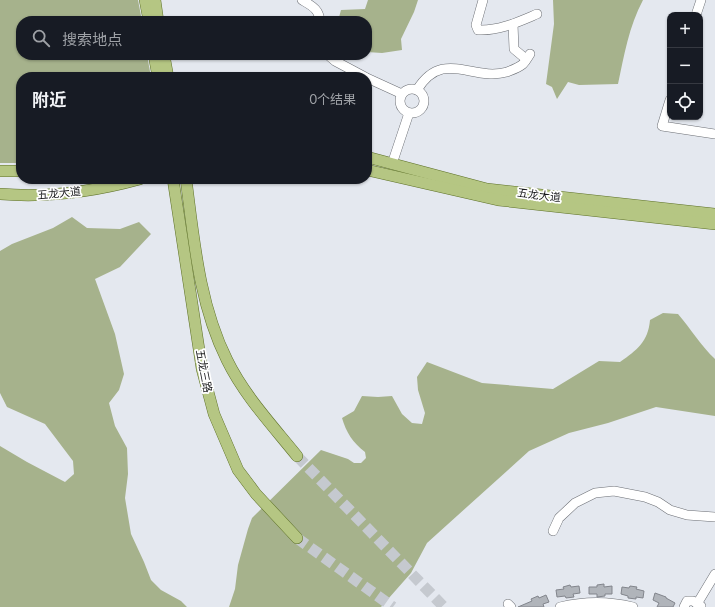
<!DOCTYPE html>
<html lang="zh">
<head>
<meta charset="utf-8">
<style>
	:root { --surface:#171b24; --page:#20242c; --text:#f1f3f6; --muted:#9ea1a6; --line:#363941 }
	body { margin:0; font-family:Lato,"Noto Sans SC",sans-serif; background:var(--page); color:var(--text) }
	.controls { position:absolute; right:12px; top:12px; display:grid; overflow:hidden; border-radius:8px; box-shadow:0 1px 3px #0004 }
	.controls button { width:36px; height:36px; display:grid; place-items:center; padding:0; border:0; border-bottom:1px solid var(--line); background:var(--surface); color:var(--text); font:20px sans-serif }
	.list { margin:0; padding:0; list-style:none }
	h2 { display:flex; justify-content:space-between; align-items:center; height:52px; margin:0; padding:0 16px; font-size:17px }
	h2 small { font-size:13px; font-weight:400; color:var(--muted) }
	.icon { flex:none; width:22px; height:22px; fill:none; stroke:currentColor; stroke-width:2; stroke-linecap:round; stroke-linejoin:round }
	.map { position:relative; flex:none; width:715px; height:607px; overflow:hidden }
	.search { position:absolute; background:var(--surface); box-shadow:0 1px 3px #0004; left:16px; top:16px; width:356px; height:44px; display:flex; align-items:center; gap:10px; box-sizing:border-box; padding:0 14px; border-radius:16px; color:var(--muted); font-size:15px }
	.panel { position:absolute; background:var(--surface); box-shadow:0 1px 3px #0004; left:16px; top:72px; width:356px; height:112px; border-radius:16px }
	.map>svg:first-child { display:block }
	.forest { fill:#a6b28c }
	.building { fill:#b0b4ba; stroke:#82858c }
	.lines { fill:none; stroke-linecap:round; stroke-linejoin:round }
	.major-tunnel { stroke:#c5c9cf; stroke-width:11; stroke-dasharray:11 5.5; stroke-linecap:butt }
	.minor-casing { stroke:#6b6e74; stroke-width:10 }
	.major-casing { stroke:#5e7129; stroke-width:12 }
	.minor { stroke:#fff; stroke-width:9 }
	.major { stroke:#b5c683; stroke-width:11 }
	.labels { text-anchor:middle; stroke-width:3.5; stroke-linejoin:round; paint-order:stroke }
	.street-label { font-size:11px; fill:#18191b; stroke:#fff }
</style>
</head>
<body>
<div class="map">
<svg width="715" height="607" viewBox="0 0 715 607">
	<rect width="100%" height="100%" fill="#e4e8ef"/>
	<g class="forest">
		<path d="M0 0H138L142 21H21V55H147L151 77H21V163H0Z"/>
		<path d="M368 0H418L414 12 401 39 402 50 382 53 367 52V21H338L341 10 365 9Z"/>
		<path d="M553 0H643C629 26 624 56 618 84L579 85 568 82 557 99 552 87 546 84 554 24Z"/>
		<path d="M72 217 87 228 120 229 139 222 151 234 120 267 95 279 115 334 124 374 119 390 109 403 115 426 127 448 128 474 125 498 131 534 144 562 151 580 161 590 181 601 187 607H0V446L27 462 65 482 74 474 73 461 45 424 7 407 0 393V251L12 244 53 228Z"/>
		<path d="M663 313 678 314C691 329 701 346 715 359V416L656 407 608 423 569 433 529 451 427 543 411 573 381 607H229L235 589 238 565 248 529 252 518 321 450 348 459 354 463H361L366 458 365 452C353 443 346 432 342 418L354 411 362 396 378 397 392 396 402 414 412 423 422 424 425 413 418 390 417 377 427 362 482 383 553 389 599 361 620 362C637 350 648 342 650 320Z"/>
	</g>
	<g class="building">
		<path d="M604 584V587L612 586V594H605V596L597 597V594H589V587H597V585Z"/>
		<path d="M570 585 571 587 579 586 580 593 573 594 574 597 566 598 565 596 557 597 556 590 564 589 563 587Z"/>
		<path d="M630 586 637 587 636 589 644 591 643 598 636 597V599L628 598V596L621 594 622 587 629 588Z"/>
		<path d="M655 593 666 597V598L675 603 673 607H657L659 603 653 600Z"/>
		<path d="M546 595 549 602 543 604 544 607H518L532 601 531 599 538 596 539 598Z"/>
	</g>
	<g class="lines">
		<g class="major-tunnel">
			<path d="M297 456 444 607"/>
			<path d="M297 538 393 607"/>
		</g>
		<g class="minor-casing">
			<g id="minor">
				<path d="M302 0C312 6 319 9 320 21"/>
				<path d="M483 0 476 25 478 30C499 31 518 22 537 14"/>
				<path d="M696 15 701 0"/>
				<path d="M513 24 514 49 526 59"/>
				<path d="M328 55 335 61 365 77"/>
				<path d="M367 78 402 94"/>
				<circle cx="412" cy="101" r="12"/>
				<path d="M417 90C443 48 472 82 507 72 512 70 518 68 523 64 526 61 528 57 530 54"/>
				<path d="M670 100 662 126 715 134"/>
				<path d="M392 164 409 113"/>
				<path d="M553 531 559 518 575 503 595 493 614 491 645 497 658 502 670 510 687 515 715 517"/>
				<path d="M508 604 511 607"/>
				<path d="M697 604 715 574"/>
				<path d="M560 607C585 601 608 601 633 607"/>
				<path d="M684 607 687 601H693L701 606"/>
			</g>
		</g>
		<g class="major-casing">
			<g id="major">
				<path d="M145 0 149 21"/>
				<path d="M155 0 158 21"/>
				<path d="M154 55 158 77"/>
				<path d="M164 55 168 77"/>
				<path d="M367 157 487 189 715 214"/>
				<path d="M367 170 498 200 715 224"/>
				<path d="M0 171H21"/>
				<path d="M173 179 202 369 214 414 238 470 256 494 297 538"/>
				<path d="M186 179C194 240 199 304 227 360 244 395 272 425 297 456"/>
				<path d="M0 194C49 198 93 192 140 179"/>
			</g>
		</g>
		<use href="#minor" class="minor"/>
		<use href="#major" class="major"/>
	</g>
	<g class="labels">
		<g class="street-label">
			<text transform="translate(59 193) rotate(-5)" y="4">五龙大道</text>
			<text transform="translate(539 195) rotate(7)" y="4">五龙大道</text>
			<text transform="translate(204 371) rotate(79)" y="4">五龙三路</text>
		</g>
	</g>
</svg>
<div class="controls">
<button>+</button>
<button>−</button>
<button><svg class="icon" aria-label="locate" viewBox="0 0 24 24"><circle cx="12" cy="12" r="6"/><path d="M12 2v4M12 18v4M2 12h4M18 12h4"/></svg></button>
</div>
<div class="search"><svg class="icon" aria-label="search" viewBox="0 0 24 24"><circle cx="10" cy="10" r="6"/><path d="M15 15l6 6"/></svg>搜索地点</div>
<section class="panel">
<h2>附近<small>0个结果</small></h2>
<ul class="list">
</ul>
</section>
</div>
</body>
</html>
